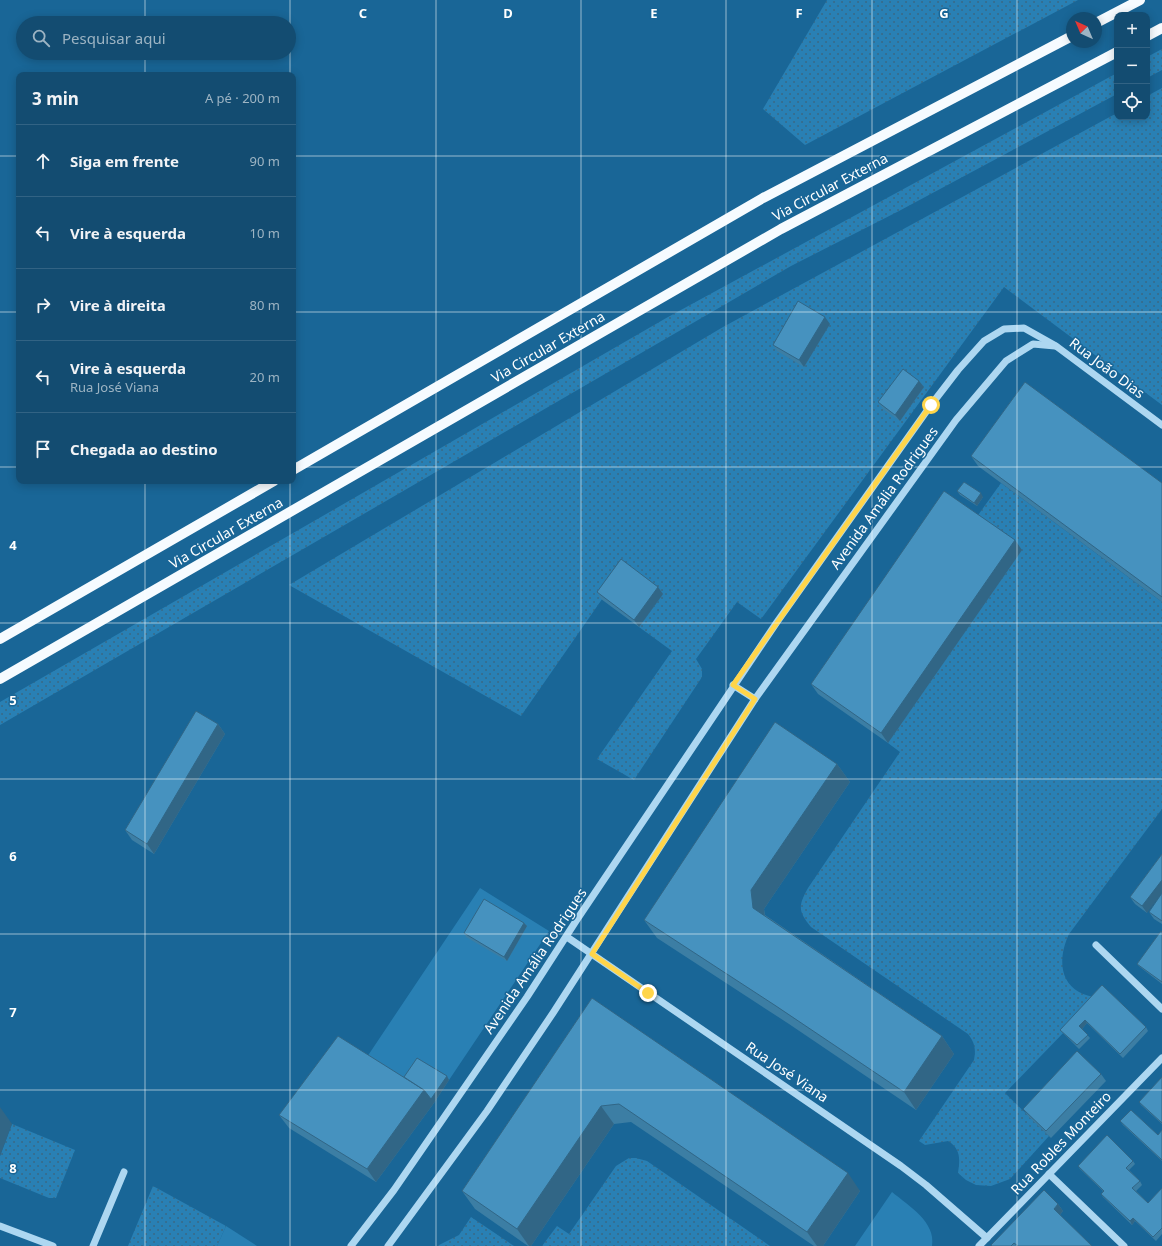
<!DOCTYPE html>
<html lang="pt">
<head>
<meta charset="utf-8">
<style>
	:root { --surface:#134c71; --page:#205679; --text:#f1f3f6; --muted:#9db4c3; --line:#326384 }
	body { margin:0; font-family:"Noto Sans",sans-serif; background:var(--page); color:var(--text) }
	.controls { position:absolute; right:12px; top:12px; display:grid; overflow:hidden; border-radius:8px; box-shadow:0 2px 10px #0003 }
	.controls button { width:36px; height:36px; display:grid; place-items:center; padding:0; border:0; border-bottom:1px solid var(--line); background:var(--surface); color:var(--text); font:20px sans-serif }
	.compass { position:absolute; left:1066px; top:12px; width:36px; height:36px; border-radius:50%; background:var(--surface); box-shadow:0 2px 10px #0003; rotate:316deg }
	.stop { position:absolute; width:12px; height:12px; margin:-9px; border:3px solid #ffd54a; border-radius:50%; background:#fff }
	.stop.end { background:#ffd54a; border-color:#fff; box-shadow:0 1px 4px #0008 }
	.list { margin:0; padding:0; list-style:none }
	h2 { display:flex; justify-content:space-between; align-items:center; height:52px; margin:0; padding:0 16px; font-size:17px }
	h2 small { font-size:13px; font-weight:400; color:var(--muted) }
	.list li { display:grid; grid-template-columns:26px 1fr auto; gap:12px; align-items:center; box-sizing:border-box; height:72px; padding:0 16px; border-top:1px solid var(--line) }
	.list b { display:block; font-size:15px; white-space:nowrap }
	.list p { margin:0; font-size:13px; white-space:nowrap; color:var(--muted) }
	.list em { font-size:13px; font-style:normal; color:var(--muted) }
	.icon { flex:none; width:22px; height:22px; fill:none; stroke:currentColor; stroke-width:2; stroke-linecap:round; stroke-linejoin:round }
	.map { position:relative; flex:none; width:1162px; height:1246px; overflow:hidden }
	.search { position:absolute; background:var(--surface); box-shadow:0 2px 10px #0003; left:16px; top:16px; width:280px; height:44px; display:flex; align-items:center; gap:10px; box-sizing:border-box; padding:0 14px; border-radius:22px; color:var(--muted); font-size:15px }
	.panel { position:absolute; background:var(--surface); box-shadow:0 2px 10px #0003; left:16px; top:72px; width:280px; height:412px; border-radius:8px }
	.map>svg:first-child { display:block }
	.grass { fill:url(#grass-dots) }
	.garden { fill:#2980b4 }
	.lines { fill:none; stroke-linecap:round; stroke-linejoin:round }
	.minor { stroke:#add7f1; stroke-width:7 }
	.major { stroke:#f6fbff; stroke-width:10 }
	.wall { fill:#3c7ea4 }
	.shaded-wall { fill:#316686 }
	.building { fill:#4692bf; stroke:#316686 }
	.route { stroke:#ffd54a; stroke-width:5 }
	.grid { fill:none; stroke:#fff; stroke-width:1; stroke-opacity:0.55 }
	.labels { text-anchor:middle; stroke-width:3; stroke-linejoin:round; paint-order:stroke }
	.street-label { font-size:14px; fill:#fff; stroke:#196697 }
	.grid-label { font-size:13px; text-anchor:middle; font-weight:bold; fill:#fff; stroke:#196697; stroke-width:3; stroke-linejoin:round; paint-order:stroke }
</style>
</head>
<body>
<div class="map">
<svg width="1162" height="1246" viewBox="0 0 1162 1246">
	<defs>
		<pattern id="grass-dots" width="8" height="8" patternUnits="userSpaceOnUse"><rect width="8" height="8" fill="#2980b4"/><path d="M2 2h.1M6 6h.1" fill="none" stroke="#396985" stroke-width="1.8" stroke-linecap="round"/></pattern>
	</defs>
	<rect width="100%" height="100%" fill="#196697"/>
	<g class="grass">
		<path d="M827 0H1078L805 145 763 109Z"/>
		<path d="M1162 49V70L1147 78V57Z"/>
		<path d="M1117 73V94L899 211 791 266 0 725V702L668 317Z"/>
		<path d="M1162 88V405L1004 287 761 619 737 602 696 659 702 669V677L634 780 597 759 672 651 639 627 663 594 625 566 521 716 289 585 723 327 1117 113V117H1147V96Z"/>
		<path d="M1001 483 1162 602V809L1069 934C1060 953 1057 980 1079 992 1084 995 1091 996 1097 998L1005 1093 1049 1136 1010 1179 991 1186 976 1185 966 1180 958 1173C960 1159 961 1149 948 1141L925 1145 919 1141 974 1060C976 1049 975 1043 968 1034L811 927C798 911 798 906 808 888L900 752 888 743 976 518Z"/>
		<path d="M12 1124 75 1150 56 1198H49L0 1178V1156Z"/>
		<path d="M629 1158H636L647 1161 770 1246H542L557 1226 569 1234 616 1166Z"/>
		<path d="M153 1186 226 1226 217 1246H128Z"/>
		<path d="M471 1217 514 1246H437L459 1235Z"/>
	</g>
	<g class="garden">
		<path d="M480 888 549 931 449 1080 420 1062 404 1084 365 1060Z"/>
		<path d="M892 1192C909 1206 936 1222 932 1246H855Z"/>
		<path d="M226 1226 257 1246H217Z"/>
	</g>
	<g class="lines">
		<g class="minor">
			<path d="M733 685 755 699"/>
			<path d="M567 937 901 1166 926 1185 987 1238"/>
			<path d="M1096 945 1162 1009"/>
			<path d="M1049 1174 1124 1246"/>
			<path d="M0 1226 53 1246"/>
			<path d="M93 1246 124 1172"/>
			<path d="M351 1246 394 1190 527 997 576 921 777 622 931 405 958 370 984 341 1004 329 1024 328 1056 346 1162 425"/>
			<path d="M388 1246 487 1111 553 1013 755 699 956 420 1006 361 1033 344 1055 346"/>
			<path d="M979 1246 1162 1058"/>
		</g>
		<g class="major">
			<path d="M1096 23 1140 0"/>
			<path d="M1147 36 1162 28"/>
			<path d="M293 470 763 198 1072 36"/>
			<path d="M0 639 274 481"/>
			<path d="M0 679 781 229 1117 52"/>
		</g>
	</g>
	<g class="wall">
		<path d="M830 324 804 367 777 351 773 345Z"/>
		<path d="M919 381 924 387 900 421 883 409 878 402Z"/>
		<path d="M971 456 1162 483V602L978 466Z"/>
		<path d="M957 491 983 497 977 506 960 495Z"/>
		<path d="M1022 550 888 743 818 694 811 684Z"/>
		<path d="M658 587 663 594 639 627 601 599 597 592Z"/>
		<path d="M218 724 225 734 154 854 132 840 125 830Z"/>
		<path d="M837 764 850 782 764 909 765 915 942 1036 954 1054 916 1110 789 1024 657 938 644 920Z"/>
		<path d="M1162 854 1147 913 1135 904 1130 897Z"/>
		<path d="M1162 893V924L1154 919 1149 912Z"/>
		<path d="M524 923 527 926 507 961 466 937 464 933Z"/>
		<path d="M1162 932V984L1140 967 1137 964Z"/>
		<path d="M1102 985 1146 1027 1148 1031 1123 1058 1087 1023 1082 1029 1090 1038 1079 1049 1060 1030Z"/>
		<path d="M592 998 860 1191 823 1246H814L631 1122 614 1124 531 1246H528L475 1209 462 1191Z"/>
		<path d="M1101 1074 1106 1081 1051 1138 1028 1116 1023 1109Z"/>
		<path d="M447 1076 449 1080 434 1103 376 1182 289 1128 279 1115 404 1077Z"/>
		<path d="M1162 1077V1124L1141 1105 1139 1102Z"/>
		<path d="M1120 1121 1158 1135 1162 1130V1161L1123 1125Z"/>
		<path d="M1133 1161 1135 1164 1129 1170 1140 1181 1142 1185 1136 1191 1148 1203 1162 1188V1234L1156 1241 1135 1221 1132 1225 1103 1197 1101 1194 1103 1191 1080 1169 1078 1166Z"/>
		<path d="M1058 1204 1063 1211 1060 1215 1092 1246H992Z"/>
	</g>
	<g class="shaded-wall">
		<path d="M825 317 830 324 804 367 799 360Z"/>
		<path d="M919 381 924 387 900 421 895 415Z"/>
		<path d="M981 493 983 497 977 506 974 503Z"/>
		<path d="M1015 540 1022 550 888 743 881 733Z"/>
		<path d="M658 587 663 594 639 627 634 620Z"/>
		<path d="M218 724 225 734 154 854 147 844Z"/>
		<path d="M837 764 850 782 764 909 766 926 753 908 751 890Z"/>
		<path d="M1162 880V893L1147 913 1142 906Z"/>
		<path d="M524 923 527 926 507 961 504 957Z"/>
		<path d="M1085 1020 1087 1023 1082 1029 1079 1026Z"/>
		<path d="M942 1036 954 1054 916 1110 904 1092Z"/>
		<path d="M447 1076 449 1080 434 1103 376 1182 367 1169 424 1090Z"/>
		<path d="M601 1106 614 1124 531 1246H529L517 1229Z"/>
		<path d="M0 1107 12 1124 0 1156Z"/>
		<path d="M848 1173 860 1191 823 1246H817L807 1232Z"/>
		<path d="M1058 1204 1063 1211 1059 1216 1054 1209Z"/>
		<path d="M1133 1218 1135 1221 1132 1225 1130 1221Z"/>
	</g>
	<g class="building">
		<path d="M798 301 825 317 799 360 773 345Z"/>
		<path d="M903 369 919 381 895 415 878 402Z"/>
		<path d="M1025 382 1162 483V597L971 456Z"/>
		<path d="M964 482 981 493 974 503 957 491Z"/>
		<path d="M944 491 1015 540 881 733 811 684Z"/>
		<path d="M621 559 658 587 634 620 597 592Z"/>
		<path d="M196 711 218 724 147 844 125 830Z"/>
		<path d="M775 722 837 764 751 890 753 908 942 1036 904 1092 776 1006 644 920Z"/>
		<path d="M1162 854V880L1142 906 1130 897Z"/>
		<path d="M1162 893V921L1149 912Z"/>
		<path d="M484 899 524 923 504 957 464 933Z"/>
		<path d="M1161 931 1162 932V982L1137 964Z"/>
		<path d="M1102 985 1146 1027 1120 1054 1085 1020 1079 1026 1088 1035 1077 1045 1060 1030Z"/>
		<path d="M592 998 848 1173 807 1232 619 1104 601 1106 517 1229 462 1191Z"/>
		<path d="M338 1036 424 1090 367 1169 279 1115Z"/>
		<path d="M1077 1051 1101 1074 1046 1131 1023 1109Z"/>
		<path d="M417 1058 447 1076 431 1099 424 1090 404 1077Z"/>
		<path d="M1162 1077V1123L1139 1102Z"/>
		<path d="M1131 1110 1158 1135 1162 1130V1160L1120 1121Z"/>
		<path d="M1107 1135 1133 1161 1126 1168 1140 1181 1132 1188 1148 1203 1162 1188V1228L1153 1237 1133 1218 1130 1221 1101 1194 1104 1191 1078 1166Z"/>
		<path d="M1044 1190 1058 1204 1054 1209 1092 1246H1018L1014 1243 1011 1246H992L991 1245Z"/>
	</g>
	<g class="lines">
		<path class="route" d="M648 993 592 954 755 699 733 685 931 405"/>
	</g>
	<path class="grid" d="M145 0V23M290 0V75M436 0V1246M581 0V1246M726 0V1246M872 0V1246M1017 0V1246M145 53V75M0 156H19M293 156H1162M0 312H19M293 312H1162M0 467H19M293 467H1162M145 481V1246M290 481V1246M0 623H1162M0 779H1162M0 934H1162M0 1090H1162"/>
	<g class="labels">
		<g class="street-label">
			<text transform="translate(830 187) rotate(-28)" y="5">Via Circular Externa</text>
			<text transform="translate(548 347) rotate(-30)" y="5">Via Circular Externa</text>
			<text transform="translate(1107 368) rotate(37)" y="5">Rua João Dias</text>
			<text transform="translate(884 498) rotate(-54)" y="5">Avenida Amália Rodrigues</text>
			<text transform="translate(226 533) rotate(-30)" y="5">Via Circular Externa</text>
			<text transform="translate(535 961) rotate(-56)" y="5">Avenida Amália Rodrigues</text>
			<text transform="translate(787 1072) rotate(34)" y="5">Rua José Viana</text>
			<text transform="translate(1061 1143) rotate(-46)" y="5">Rua Robles Monteiro</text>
		</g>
	</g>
	<g class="grid-label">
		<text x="363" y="18">C</text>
		<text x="508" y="18">D</text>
		<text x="654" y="18">E</text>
		<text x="799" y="18">F</text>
		<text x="944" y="18">G</text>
		<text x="13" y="550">4</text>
		<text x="13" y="705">5</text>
		<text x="13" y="861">6</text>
		<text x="13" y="1017">7</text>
		<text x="13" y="1173">8</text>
	</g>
</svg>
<div class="controls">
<button>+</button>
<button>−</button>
<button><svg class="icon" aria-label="locate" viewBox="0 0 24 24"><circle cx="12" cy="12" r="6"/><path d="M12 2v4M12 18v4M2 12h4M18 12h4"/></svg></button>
</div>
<svg class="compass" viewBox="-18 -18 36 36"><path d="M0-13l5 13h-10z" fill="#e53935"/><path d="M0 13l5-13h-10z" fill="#9db4c3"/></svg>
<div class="stop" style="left:931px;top:405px"></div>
<div class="stop end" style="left:648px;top:993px"></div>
<div class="search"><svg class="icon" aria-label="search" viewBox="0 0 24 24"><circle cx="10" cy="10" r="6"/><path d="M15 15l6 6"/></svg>Pesquisar aqui</div>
<section class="panel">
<h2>3 min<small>A pé · 200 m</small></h2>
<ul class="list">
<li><svg class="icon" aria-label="ahead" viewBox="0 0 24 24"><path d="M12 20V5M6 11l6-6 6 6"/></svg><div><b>Siga em frente</b></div><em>90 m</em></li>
<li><svg class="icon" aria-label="left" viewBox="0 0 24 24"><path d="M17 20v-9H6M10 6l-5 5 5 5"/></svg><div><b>Vire à esquerda</b></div><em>10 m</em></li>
<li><svg class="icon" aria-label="right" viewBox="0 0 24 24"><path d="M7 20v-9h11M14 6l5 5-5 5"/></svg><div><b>Vire à direita</b></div><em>80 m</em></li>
<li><svg class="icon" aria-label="left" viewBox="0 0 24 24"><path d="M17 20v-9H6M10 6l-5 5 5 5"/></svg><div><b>Vire à esquerda</b><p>Rua José Viana</p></div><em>20 m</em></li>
<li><svg class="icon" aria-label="arrive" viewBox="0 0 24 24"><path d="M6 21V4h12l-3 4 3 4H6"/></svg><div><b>Chegada ao destino</b></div></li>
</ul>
</section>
</div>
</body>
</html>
